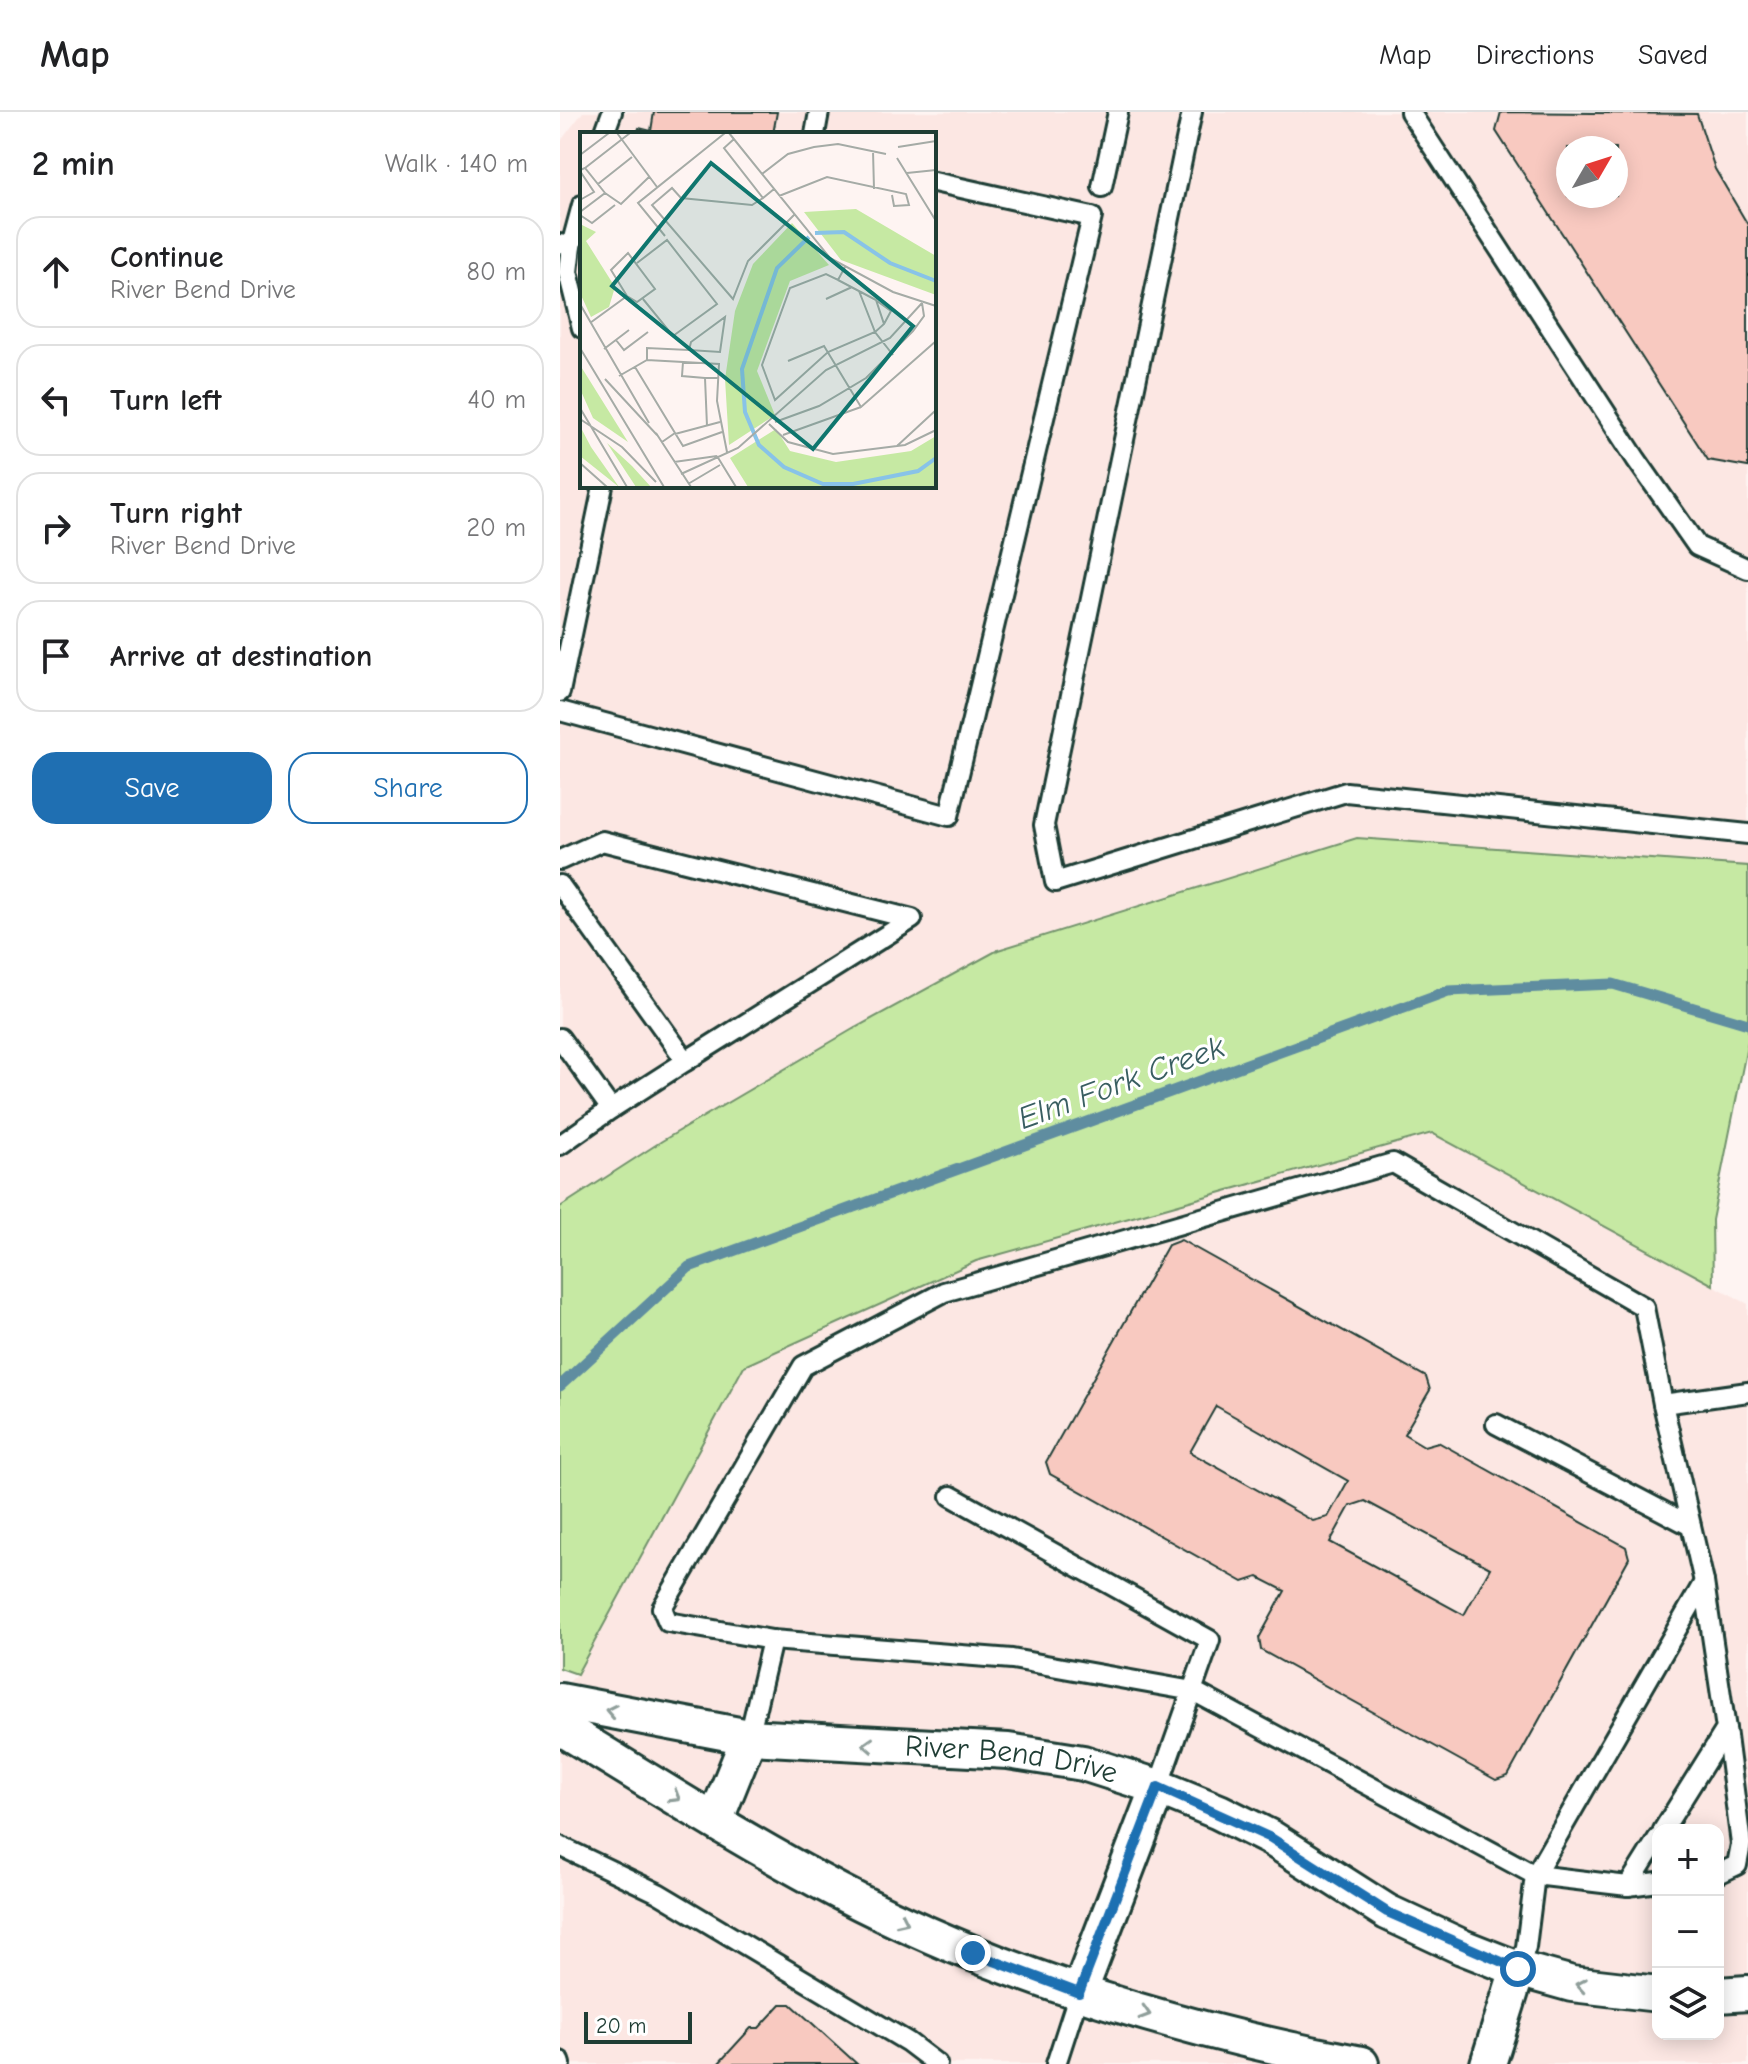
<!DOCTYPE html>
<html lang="en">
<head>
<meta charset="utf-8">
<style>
	:root { --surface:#fff; --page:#f2f2f2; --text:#202124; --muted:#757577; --line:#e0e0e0; --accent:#1f6fb2 }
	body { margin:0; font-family:"Comic Neue",sans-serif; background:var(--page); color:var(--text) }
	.controls { position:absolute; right:24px; bottom:24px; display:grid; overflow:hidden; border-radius:16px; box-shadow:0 4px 20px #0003 }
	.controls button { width:72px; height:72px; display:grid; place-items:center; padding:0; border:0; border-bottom:2px solid var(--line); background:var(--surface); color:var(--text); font:40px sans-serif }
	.compass { position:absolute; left:996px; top:24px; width:72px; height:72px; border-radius:50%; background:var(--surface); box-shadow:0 4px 20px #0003; rotate:51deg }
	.scale { position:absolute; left:24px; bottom:20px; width:108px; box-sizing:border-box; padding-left:8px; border:4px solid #1f3d34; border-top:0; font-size:22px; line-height:28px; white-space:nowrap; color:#1f3d34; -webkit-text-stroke:6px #fff; paint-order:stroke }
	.stop { position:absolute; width:24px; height:24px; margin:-18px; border:6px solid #1f6fb2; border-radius:50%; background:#fff }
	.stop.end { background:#1f6fb2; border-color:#fff; box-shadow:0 2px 8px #0008 }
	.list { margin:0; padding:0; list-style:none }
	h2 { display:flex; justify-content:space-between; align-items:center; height:104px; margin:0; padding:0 32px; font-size:34px }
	h2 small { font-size:26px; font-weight:400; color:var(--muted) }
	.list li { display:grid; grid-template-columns:52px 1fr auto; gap:24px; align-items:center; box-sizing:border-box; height:112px; margin:0 16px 16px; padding:0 16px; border:2px solid var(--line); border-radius:24px }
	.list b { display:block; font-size:30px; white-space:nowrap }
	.list p { margin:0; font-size:26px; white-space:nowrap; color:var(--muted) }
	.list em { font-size:26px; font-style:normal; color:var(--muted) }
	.actions { display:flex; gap:16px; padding:24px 32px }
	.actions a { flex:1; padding:18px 0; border:2px solid var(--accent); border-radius:24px; text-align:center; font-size:28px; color:var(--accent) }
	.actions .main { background:var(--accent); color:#fff }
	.icon { flex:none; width:44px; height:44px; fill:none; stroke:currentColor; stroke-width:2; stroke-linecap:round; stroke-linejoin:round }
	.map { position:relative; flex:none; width:1188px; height:1952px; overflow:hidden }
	header { display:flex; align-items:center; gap:48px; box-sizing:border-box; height:112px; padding:0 40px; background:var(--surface); border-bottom:2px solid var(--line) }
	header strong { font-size:38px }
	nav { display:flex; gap:44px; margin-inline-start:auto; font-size:28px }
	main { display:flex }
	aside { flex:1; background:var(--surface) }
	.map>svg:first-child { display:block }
	.built { fill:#fce7e3; fill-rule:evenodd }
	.green { fill:#c6e9a3; stroke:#72936c; stroke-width:2 }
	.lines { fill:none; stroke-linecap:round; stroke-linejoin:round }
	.stream { stroke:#5e8da0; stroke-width:11 }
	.building { fill:#f8c9c0; stroke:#1f3d34; stroke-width:2; fill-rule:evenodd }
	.service-casing { stroke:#1f3d34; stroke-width:24 }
	.minor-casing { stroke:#1f3d34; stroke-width:40 }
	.service { stroke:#fff; stroke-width:18 }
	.minor { stroke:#fff; stroke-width:34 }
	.oneway { stroke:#8f9e9a }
	.route { stroke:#1f6fb2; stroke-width:10 }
	.labels { text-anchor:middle; stroke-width:6; stroke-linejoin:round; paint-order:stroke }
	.street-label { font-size:30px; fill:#1f3d34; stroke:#fff }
	.water-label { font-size:32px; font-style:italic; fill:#395e61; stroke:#fff }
	.inset-river { fill:none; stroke:#88c3e8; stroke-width:4 }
	.inset-road { fill:none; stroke:#a5aba6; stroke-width:2 }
	.view { fill:#0f766e; fill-opacity:0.15; stroke:#0f766e; stroke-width:4 }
	.inset-edge { fill:none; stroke:#1f3d34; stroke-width:4 }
</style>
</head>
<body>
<header>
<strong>Map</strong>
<nav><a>Map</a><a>Directions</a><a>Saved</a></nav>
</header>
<main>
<aside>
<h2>2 min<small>Walk · 140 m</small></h2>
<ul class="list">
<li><svg class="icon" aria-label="ahead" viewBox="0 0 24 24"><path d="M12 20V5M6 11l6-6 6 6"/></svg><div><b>Continue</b><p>River Bend Drive</p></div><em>80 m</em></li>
<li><svg class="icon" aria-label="left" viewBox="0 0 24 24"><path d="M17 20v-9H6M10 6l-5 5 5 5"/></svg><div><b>Turn left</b></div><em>40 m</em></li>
<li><svg class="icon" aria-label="right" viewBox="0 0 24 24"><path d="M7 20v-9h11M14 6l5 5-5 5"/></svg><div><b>Turn right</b><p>River Bend Drive</p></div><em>20 m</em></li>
<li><svg class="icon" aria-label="arrive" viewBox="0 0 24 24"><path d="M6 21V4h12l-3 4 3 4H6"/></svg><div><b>Arrive at destination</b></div></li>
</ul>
<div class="actions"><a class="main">Save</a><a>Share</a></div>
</aside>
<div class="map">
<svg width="1188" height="1952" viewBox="0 0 1188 1952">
	<rect width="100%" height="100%" fill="#fef4f2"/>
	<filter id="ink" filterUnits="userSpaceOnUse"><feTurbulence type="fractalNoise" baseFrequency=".0125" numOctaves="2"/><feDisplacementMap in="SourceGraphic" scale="16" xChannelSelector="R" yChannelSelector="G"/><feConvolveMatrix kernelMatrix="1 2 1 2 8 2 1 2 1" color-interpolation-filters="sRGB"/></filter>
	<g filter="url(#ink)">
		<g class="built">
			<path d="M23 0H1188V754L797 726 438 838 293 917 102 1029 0 1095V30ZM22 22H374V374H22ZM1008 36H1056V84H1008Z"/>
			<path d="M873 1021 1188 1192V1952H0V1579L17 1562 184 1254 416 1149ZM1098 1718H1158V1922H1098Z"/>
		</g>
		<path class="green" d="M797 726 1188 754V929L1152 1108 1153 1173 872 1021 416 1149 184 1254 17 1562 0 1556V1095L102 1029 293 917 438 838Z"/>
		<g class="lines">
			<path class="stream" d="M0 1274 129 1155 888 879 1053 872 1188 912"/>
		</g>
		<g class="building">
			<path d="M94 0H217L213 22H77L79 16 91 19Z"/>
			<path d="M941 0 1137 2 1155 57 1188 113V355L1148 348 936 19ZM1008 36H1056V84H1008Z"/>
			<path d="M621 1128 866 1265 870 1278 844 1322 864 1334 878 1330 1066 1435 1069 1446 948 1664 936 1668 701 1538 699 1526 725 1479 698 1465 683 1470 490 1362 486 1350 608 1133ZM656 1294 788 1369 768 1405 753 1409 630 1340ZM805 1389 930 1456 904 1503 770 1430 790 1394Z"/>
			<path d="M221 1892H231L297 1952H158L191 1916H199Z"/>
		</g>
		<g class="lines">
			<g class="service-casing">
				<g id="service">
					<path d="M632 0 484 713 495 770 786 680 1188 722"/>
					<path d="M850 0 1076 347 1137 434 1188 457"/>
					<path d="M44 22 52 0"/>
					<path d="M255 22 259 0"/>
					<path d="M542 75 558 0"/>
					<path d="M0 132 11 134 22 93"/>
					<path d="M11 134 8 160 22 216"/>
					<path d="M0 580 43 374"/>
					<path d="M0 599 389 704 532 105 374 70"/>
					<path d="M0 748 42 729 352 807 126 949 0 773"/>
					<path d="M0 926 51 997 0 1033"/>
					<path d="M51 997 126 949"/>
					<path d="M936 1312 1131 1414"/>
					<path d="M391 1384 650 1528 598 1675"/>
					<path d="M1144 1470 975 1763 633 1579 452 1547 212 1528 108 1510 102 1496 243 1254 384 1180 833 1051 1084 1195 1103 1292 1188 1280"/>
					<path d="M189 1625 212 1528"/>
					<path d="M1103 1718 1166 1617 1144 1470 1103 1292"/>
					<path d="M0 1734 98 1781 348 1930 377 1952"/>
					<path d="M1158 1762 1177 1753 1181 1732 1166 1617"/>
					<path d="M1068 1774 1098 1770"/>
					<path d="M958 1857 966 1835 975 1763 1068 1774 1098 1726"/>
					<path d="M0 1949 1 1952"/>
					<path d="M496 1952 519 1881"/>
				</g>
			</g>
			<g class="minor-casing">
				<g id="minor">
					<path id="s1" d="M0 1589 189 1625 448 1639 523 1651 598 1675 659 1700 711 1726 827 1800 902 1835 958 1857 1012 1872 1098 1882"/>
					<path d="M0 1615C92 1671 183 1729 278 1779 442 1865 620 1918 801 1952"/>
					<path d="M155 1709 189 1625"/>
					<path d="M519 1881 598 1675"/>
					<path d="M1158 1883 1188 1881"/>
					<path d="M928 1952 958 1857"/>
				</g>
			</g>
			<use href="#service" class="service"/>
			<use href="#minor" class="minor"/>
		</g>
		<defs><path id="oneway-chevron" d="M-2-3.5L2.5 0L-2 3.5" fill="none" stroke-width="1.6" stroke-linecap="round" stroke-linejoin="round" transform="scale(2)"/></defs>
		<g class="oneway">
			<use href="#oneway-chevron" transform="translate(51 1599) rotate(-169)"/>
			<use href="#oneway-chevron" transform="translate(308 1633) rotate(-177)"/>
			<use href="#oneway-chevron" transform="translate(115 1685) rotate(31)"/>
			<use href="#oneway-chevron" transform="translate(343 1809) rotate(25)"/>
			<use href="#oneway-chevron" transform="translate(1021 1873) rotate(-170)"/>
			<use href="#oneway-chevron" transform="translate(585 1901) rotate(17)"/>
		</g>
	</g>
	<g class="lines" filter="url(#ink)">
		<path class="route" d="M413 1841 519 1881 598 1675 711 1726 827 1800 958 1857"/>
	</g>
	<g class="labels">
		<g class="street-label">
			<text dy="10" stroke="none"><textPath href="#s1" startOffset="456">River Bend Drive</textPath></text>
		</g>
		<g class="water-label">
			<text transform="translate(561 970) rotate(-20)" y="11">Elm Fork Creek</text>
		</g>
	</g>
	<g transform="translate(20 20)">
		<rect width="356" height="356" fill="#fef4f2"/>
		<path d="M276 77 356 124V163L261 128 224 80ZM212 91 249 133 210 149 177 239 195 283 149 313 145 247 155 179 173 132ZM0 92 16 100 6 109 35 155 29 175 11 185 0 161ZM0 232V233L48 310 13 286 0 257ZM0 294 11 315 39 355 0 324ZM196 297 210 319 256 330 331 319 356 304V355H168L150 326ZM27 311 52 334 71 355H56Z" fill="#c6e9a3"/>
		<path class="inset-river" d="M235 101 264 100 310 131 356 149M229 105 197 136 162 237 165 280 179 313 204 335 243 352H273L338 339 356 326"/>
		<path class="inset-road" d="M37 1 77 55M149 1 250 126 313 160 356 174M154 7 144 16 183 66 194 57M318 15 356 9M293 19 294 57M0 23 29 1M317 26 356 89M5 36 50 1M0 38 5 36 25 61 0 80M0 39 14 60 0 68M327 41 356 38M182 42 208 22 234 15 258 12 306 22M18 52 52 25M25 61 41 72 69 45M199 64 247 45 326 62 329 73 314 74 312 63M183 66 172 73 101 66 92 56 72 73 153 167 168 129 214 83M0 83 12 91 35 73M85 104 58 71 145 1M57 131 87 108 137 172 93 204 63 167M265 135 258 148 246 142 210 156 182 233 195 268 248 220 295 200 279 159M258 148 296 168 304 192 295 200 313 223M246 167 272 155M297 169 311 179 304 192M0 172 69 291M10 191 47 164 31 138 48 121 75 157 57 170 47 164M36 208 44 218 68 200M0 216 84 355M24 217 49 198M67 228V216L109 218 140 220 145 185 111 210 109 218M208 229 244 214 281 275 356 209M103 230 102 244 125 246M55 235 95 301 82 310M39 244 67 228 139 232 137 269 147 320M25 247 77 303M0 276 47 355M0 287 42 315 76 350M195 290 239 274 286 246 333 199 344 184 342 171M189 292 208 310 253 322 325 313 356 298M127 294 125 246H138M76 301 111 355M95 301 103 314 142 300M95 302 140 290M203 303 281 275M317 314 356 278M137 324 156 355M94 330 137 324M0 331 27 355M101 342 158 316 246 238 310 206 342 171M108 352 140 333"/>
		<path class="view" d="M131 31 333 194 233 317 32 154Z"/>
		<rect width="356" height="356" class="inset-edge"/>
	</g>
</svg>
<div class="controls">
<button>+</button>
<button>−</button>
<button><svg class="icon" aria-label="layers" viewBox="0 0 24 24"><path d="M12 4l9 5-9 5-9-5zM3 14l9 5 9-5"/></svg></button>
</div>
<svg class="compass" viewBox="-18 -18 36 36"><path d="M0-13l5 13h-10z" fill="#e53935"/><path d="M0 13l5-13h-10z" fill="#757577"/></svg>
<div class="scale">20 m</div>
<div class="stop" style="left:958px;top:1857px"></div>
<div class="stop end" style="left:413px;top:1841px"></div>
</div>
</main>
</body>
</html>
